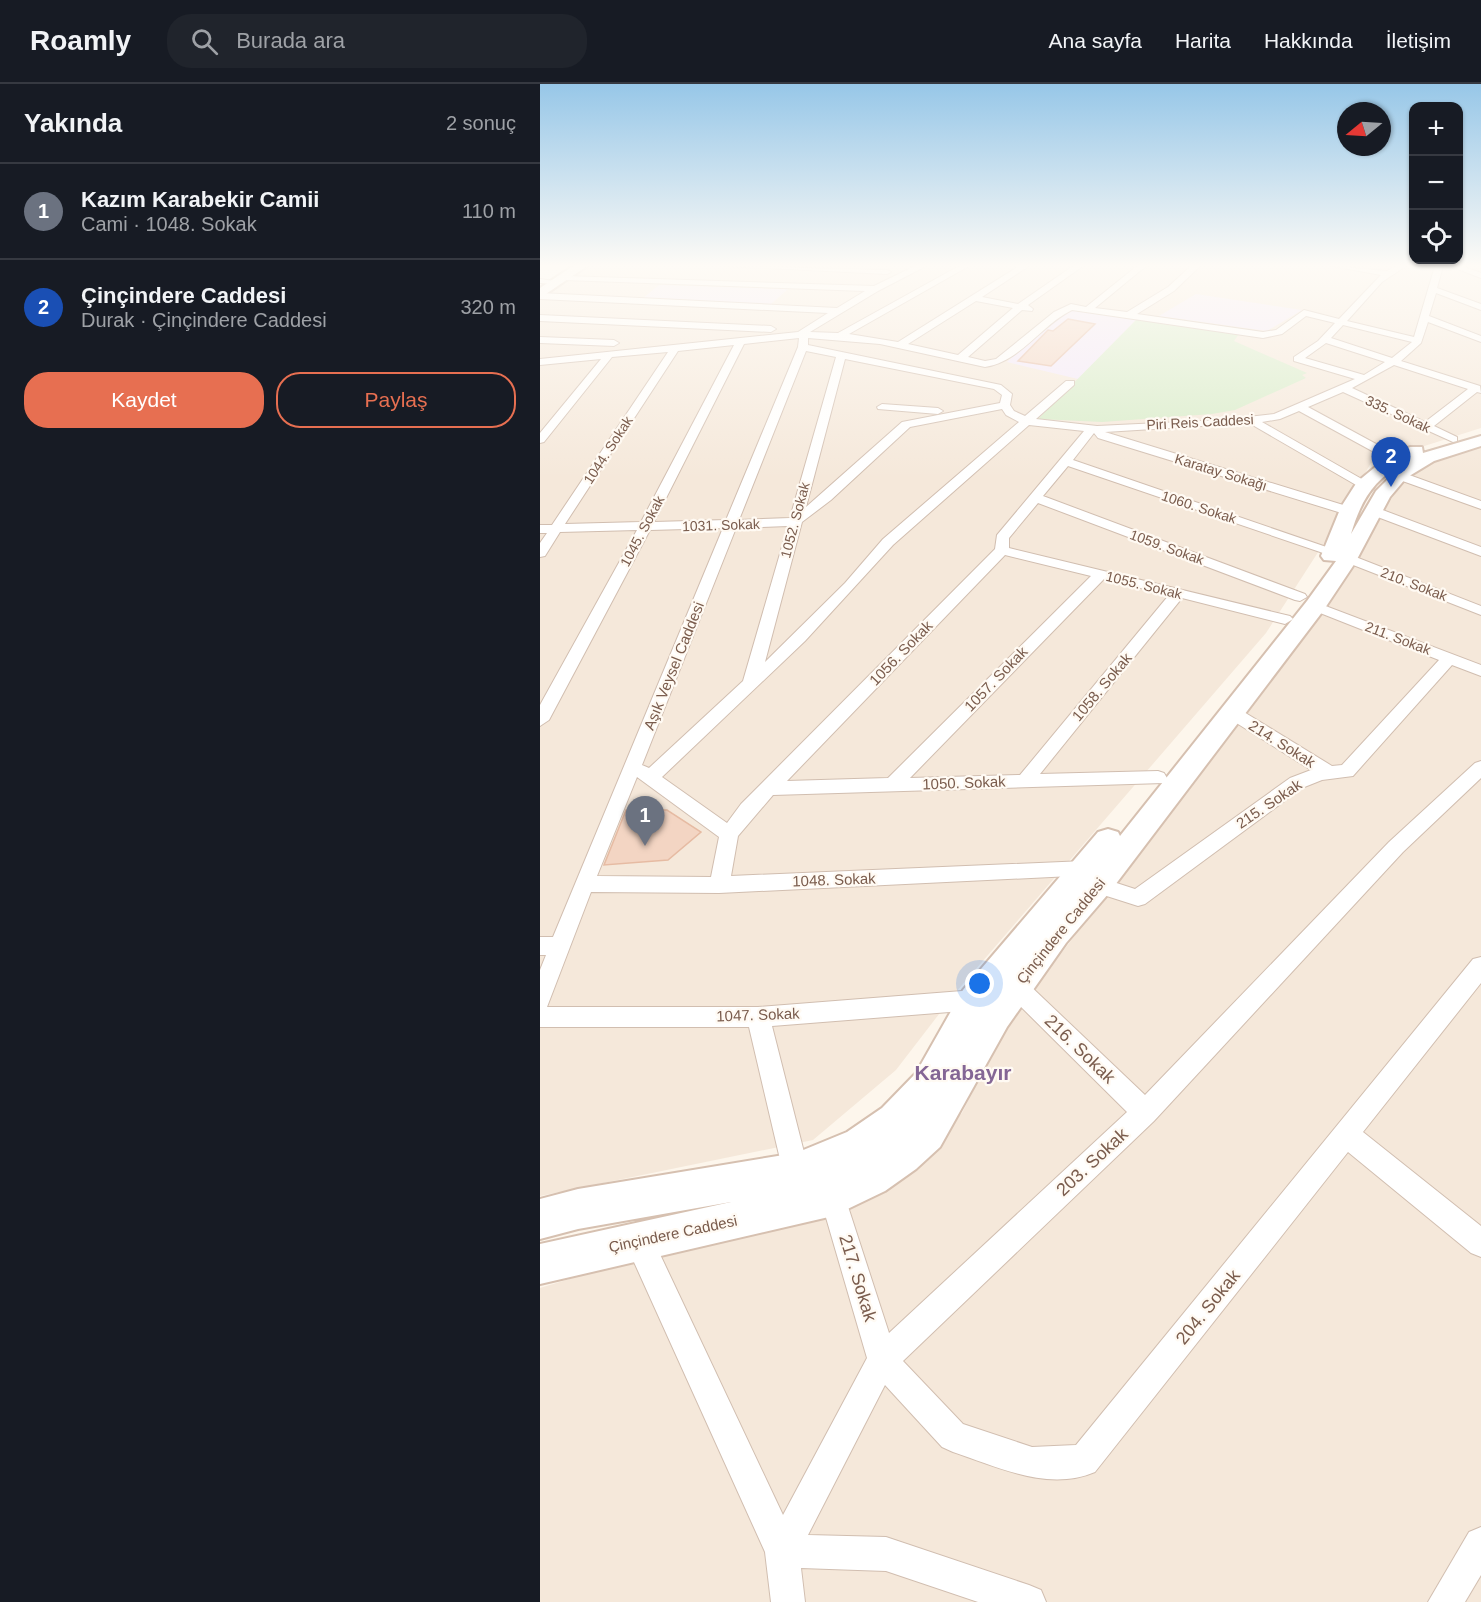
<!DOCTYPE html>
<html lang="tr">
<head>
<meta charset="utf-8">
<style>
	:root { --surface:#171b24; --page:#20242c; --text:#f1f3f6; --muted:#9ea1a6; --line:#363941; --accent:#e76f51 }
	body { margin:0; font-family:Arial,sans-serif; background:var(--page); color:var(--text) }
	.controls { position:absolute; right:18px; top:18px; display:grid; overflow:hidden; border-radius:12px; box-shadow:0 2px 4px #0004 }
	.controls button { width:54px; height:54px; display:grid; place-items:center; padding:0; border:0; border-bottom:2px solid var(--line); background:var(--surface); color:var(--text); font:30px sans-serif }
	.compass { position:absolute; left:797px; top:18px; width:54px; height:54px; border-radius:50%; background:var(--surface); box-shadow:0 2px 4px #0004; rotate:252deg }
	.you { position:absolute; left:440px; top:900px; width:21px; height:21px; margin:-15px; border:4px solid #fff; border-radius:50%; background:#1a73e8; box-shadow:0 0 0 9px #1a73e833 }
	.badge { display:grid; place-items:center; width:39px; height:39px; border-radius:50%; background:var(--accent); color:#fff; font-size:20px; font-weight:700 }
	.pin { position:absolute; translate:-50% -50px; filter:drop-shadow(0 2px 3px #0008) }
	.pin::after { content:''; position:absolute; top:32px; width:21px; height:18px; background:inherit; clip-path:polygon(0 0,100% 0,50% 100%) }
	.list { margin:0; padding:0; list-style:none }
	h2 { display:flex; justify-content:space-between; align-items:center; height:78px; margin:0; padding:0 24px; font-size:26px }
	h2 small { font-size:20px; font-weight:400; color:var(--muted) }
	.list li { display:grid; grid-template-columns:39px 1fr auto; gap:18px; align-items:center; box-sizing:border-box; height:96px; padding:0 24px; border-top:2px solid var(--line) }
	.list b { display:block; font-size:22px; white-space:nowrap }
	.list p { margin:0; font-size:20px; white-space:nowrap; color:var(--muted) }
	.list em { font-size:20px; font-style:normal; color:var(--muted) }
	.actions { display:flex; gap:12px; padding:18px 24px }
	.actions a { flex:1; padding:14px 0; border:2px solid var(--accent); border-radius:24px; text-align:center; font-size:21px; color:var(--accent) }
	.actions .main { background:var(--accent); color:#fff }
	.icon { flex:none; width:33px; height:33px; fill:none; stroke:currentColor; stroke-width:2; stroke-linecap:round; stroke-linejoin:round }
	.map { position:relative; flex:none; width:941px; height:1518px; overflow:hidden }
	header { display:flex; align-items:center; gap:36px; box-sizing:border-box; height:84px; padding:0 30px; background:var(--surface); border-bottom:2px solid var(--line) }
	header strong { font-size:28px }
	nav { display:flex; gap:33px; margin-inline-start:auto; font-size:21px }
	.search { width:420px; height:54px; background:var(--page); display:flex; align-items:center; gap:15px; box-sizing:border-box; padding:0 21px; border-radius:24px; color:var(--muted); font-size:22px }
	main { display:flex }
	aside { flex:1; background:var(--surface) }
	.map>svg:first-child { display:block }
	.residential { fill:#f5e8da }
	.education { fill:#f3e8fa }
	.green { fill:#d8ecc9 }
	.building { fill:#f3d5c3; stroke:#e6bba3; stroke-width:1.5 }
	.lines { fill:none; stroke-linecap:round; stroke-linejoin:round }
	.minor-casing { stroke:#d1beb0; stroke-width:2 }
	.secondary-casing { stroke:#d6c0b0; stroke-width:4 }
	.minor { fill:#fff; fill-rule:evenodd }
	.secondary { fill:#fff; fill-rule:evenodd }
	.labels { text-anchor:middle; stroke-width:4.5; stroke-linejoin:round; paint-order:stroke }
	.far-street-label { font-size:14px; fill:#7a5c4d; stroke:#fffaf3 }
	.street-label { font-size:15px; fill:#7a5c4d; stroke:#fffaf3 }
	.near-street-label { font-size:18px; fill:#7a5c4d; stroke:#fffaf3 }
	.near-quarter-label { font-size:21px; font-weight:bold; fill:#846695; stroke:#fffaf3 }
</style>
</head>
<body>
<header>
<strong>Roamly</strong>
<div class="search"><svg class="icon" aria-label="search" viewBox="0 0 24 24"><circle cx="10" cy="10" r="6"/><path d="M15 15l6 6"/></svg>Burada ara</div>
<nav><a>Ana sayfa</a><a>Harita</a><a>Hakkında</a><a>İletişim</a></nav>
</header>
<main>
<aside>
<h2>Yakında<small>2 sonuç</small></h2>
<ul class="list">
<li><span class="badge" style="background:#6b7280">1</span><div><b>Kazım Karabekir Camii</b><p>Cami · 1048. Sokak</p></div><em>110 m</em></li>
<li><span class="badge" style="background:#1a4fb4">2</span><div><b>Çinçindere Caddesi</b><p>Durak · Çinçindere Caddesi</p></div><em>320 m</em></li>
</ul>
<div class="actions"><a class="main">Kaydet</a><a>Paylaş</a></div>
</aside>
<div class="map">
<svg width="941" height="1518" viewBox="0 0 941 1518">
	<rect width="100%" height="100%" fill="#fdf6ec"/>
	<g class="residential">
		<path d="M47 182H941V344L831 379 784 459 726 549 416 908 356 986 273 1056 0 1112V213Z"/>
		<path d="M941 361V1518H0V1204L171 1152 333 1109 422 1029 466 941 778 536 860 401 893 378Z"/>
	</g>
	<g class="education">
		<path d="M119 201 248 205 231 220 102 215Z"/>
		<path d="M656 210 762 226 727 247 619 232Z"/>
		<path d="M525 224 597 235 538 295 467 278Z"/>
	</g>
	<path class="green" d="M597 235 701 247 694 257 767 289 762 291 766 294 695 326 672 330 562 338 498 335Z"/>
	<g class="building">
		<path d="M528 235 555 240 511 282 478 277 508 246 513 247Z"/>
		<path d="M86 726H127L161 748 128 776 64 781Z"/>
	</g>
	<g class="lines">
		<g class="minor-casing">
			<g id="minor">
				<path d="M184 182 347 186 351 188 347 190Z"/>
				<path d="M375 182H386L338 207 270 248 298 249 419 182H429L309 250 358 258 479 182H489L442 213 478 220 533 182H543L488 221 493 225 492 227 482 226 428 273 445 277 456 275 514 228 531 220 546 223 597 182H606L555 224 587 228 628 203 651 182H660L634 207 597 230 723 248 736 246 764 226 799 235 841 191 792 182 847 187 856 182H866L842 198 807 237 874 253 895 182H903L897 204 941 220V226L896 209 889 232 941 252V258L888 238 881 259 861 277 940 302 941 309 937 308 894 342 917 353V357L913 358 803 308 768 323 860 373V379L856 380 759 327 740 335 722 338 827 398 829 401 823 405 709 339 565 348 813 424 814 427 808 431 558 354 554 349 533 376 801 468 799 471H789L528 382 503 412 765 510 767 513 760 517 755 516 498 419 469 454V464L750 532 753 535 745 540 642 514 500 690 618 687 624 689 627 694 624 699 233 711 198 752 191 792 545 777 552 779 555 785 552 791 179 809 51 808 7 923H218L435 906 443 909 446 916 443 923 435 926 232 942 269 1088 265 1097 256 1101 247 1097 243 1088 209 943H0V886L6 871H0V853H13L183 444 110 446 9 636 0 642V621L97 446 20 448 5 472 0 473V459L7 449H0V441H12L128 268 72 273 4 358 0 359V349L61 275 0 281V275L258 248 288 229 0 215V209L297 224 325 207 24 196 20 194 24 192 334 202ZM436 217 473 224 418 271 368 260ZM532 226 723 254 742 250 766 232 795 239 778 257 754 273V277L815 295 734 330 682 336 557 342 496 335 534 301V297H526L485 332 474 327 470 321 472 310 461 301 268 261V254L340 260 445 283C480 278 501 241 532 226ZM803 241 872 258 852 274 791 254ZM259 254 258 263 186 436 114 438 204 260ZM786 259 845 278 824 291 765 274ZM194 261 101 438 25 440 138 267ZM266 267 296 273 250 434 199 436ZM305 275 454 305 462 311 460 319 362 338 266 423ZM854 281 928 305 885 338 812 304ZM462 325 466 331 479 338 343 455 305 499 225 578 262 438 291 416 370 343ZM489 341 544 347 457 451 455 465 201 720 187 739 122 693 265 557 353 461ZM248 442 203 597 109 684 102 681 196 444ZM465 471 551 492 348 694 247 697ZM564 495 629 511 480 691 370 694ZM97 693 179 753 171 793 57 792Z"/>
				<path d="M910 182H922L941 189V194Z"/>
				<path d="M0 195 21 198 17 200 0 199Z"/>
				<path d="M0 231 231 242 236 245 231 248 0 237Z"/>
				<path d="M0 253 74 256 79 259 74 262 0 259Z"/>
				<path d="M342 320 398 324 403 327 398 330 338 325 337 323Z"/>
				<path d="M861 388 941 417V425L857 395 855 392Z"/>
				<path d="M832 422 941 463V472L827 429V423Z"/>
				<path d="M808 470 941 522V531L803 477 801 474Z"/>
				<path d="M775 518 941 581V592L912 581 813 692 782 696 762 704 605 820 598 822 551 807 548 801 551 795 558 793 595 805 750 694 771 686 687 633 685 629 687 625H699L792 682 802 681 899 576 770 525 768 522 770 519Z"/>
				<path d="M941 677V694L863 768 614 1037 363 1277 423 1340 492 1363 536 1361 933 875 941 873V899L823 1048 941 1142V1173L931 1169 808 1068 555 1388C508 1408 458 1383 413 1368L402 1363 345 1301 268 1451 346 1453 489 1501 501 1506 506 1518H438L346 1487 261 1484 265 1518H231L225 1468 89 1167 85 1157 89 1147 99 1143 109 1147 243 1431 327 1274 280 1113 284 1104 293 1100 302 1104 349 1249 587 1028 468 910 465 903 468 896 476 893 484 896 605 1011 849 758 935 679Z"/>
				<path d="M941 1443V1491L925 1518H888L929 1448Z"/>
			</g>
		</g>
		<g class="secondary-casing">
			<g id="secondary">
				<path d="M33 182H47L0 214V204Z"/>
				<path d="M941 352V362L894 377 866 394 850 413 815 479 783 527 569 809 526 859 467 943 400 1063 376 1085 345 1107 293 1132 0 1200V1160L191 1118 38 1145 0 1155V1115L38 1105 256 1069 307 1048 342 1024 376 989 423 906 558 748 568 745 578 748 580 752 767 517 796 477 784 476 781 472 801 423 817 398 845 375 870 363H882L883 369ZM863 380 836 407 811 450C820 419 833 395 863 380Z"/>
			</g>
		</g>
		<use href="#minor" class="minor"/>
		<use href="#secondary" class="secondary"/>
	</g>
	<linearGradient id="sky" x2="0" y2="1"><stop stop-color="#97c7e8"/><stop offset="0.46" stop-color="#fefbf6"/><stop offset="1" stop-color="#fefbf6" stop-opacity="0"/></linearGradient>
	<rect width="941" height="395" fill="url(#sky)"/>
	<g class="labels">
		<g class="far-street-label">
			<text transform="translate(858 330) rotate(25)" y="5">335. Sokak</text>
			<text transform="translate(660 338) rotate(-3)" y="5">Piri Reis Caddesi</text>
			<text transform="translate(68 366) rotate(-57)" y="5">1044. Sokak</text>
			<text transform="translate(681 388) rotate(17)" y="5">Karatay Sokağı</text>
			<text transform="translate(659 423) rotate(18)" y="5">1060. Sokak</text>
			<text transform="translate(255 436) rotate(-75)" y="5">1052. Sokak</text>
			<text transform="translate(181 441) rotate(-2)" y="5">1031. Sokak</text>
			<text transform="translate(102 447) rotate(-62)" y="5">1045. Sokak</text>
			<text transform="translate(627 463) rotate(20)" y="5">1059. Sokak</text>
			<text transform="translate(874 500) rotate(21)" y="5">210. Sokak</text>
			<text transform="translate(604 501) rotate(14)" y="5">1055. Sokak</text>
			<text transform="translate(858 554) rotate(21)" y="5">211. Sokak</text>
		</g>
		<g class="street-label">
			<text transform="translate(361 569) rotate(-46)" y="5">1056. Sokak</text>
			<text transform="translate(134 582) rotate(-68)" y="5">Aşık Veysel Caddesi</text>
			<text transform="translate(456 595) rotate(-46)" y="5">1057. Sokak</text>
			<text transform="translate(562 603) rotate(-50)" y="5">1058. Sokak</text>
			<text transform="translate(742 660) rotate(32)" y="5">214. Sokak</text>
			<text transform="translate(424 699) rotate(-2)" y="5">1050. Sokak</text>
			<text transform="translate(729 720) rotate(-34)" y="5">215. Sokak</text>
			<text transform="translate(294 796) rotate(-2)" y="5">1048. Sokak</text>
			<text transform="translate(521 847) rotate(-51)" y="5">Çinçindere Caddesi</text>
			<text transform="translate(218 931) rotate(-2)" y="5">1047. Sokak</text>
			<text transform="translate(133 1150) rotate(-12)" y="5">Çinçindere Caddesi</text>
		</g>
		<g class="near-street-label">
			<text transform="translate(540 965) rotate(44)" y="6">216. Sokak</text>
			<text transform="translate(552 1078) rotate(-43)" y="6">203. Sokak</text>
			<text transform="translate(318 1194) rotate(73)" y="6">217. Sokak</text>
			<text transform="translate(668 1223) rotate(-51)" y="6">204. Sokak</text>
		</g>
		<g class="near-quarter-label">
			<text x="423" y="996">Karabayır</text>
		</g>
	</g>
</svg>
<div class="controls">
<button>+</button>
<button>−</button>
<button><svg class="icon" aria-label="locate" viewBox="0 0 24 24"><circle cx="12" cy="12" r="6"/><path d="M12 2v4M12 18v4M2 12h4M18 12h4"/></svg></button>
</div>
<svg class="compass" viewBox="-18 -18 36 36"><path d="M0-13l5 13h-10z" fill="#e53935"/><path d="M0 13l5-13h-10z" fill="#9ea1a6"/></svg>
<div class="you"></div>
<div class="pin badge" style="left:105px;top:762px;background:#6b7280">1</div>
<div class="pin badge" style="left:851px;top:403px;background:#1a4fb4">2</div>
</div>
</main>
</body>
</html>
